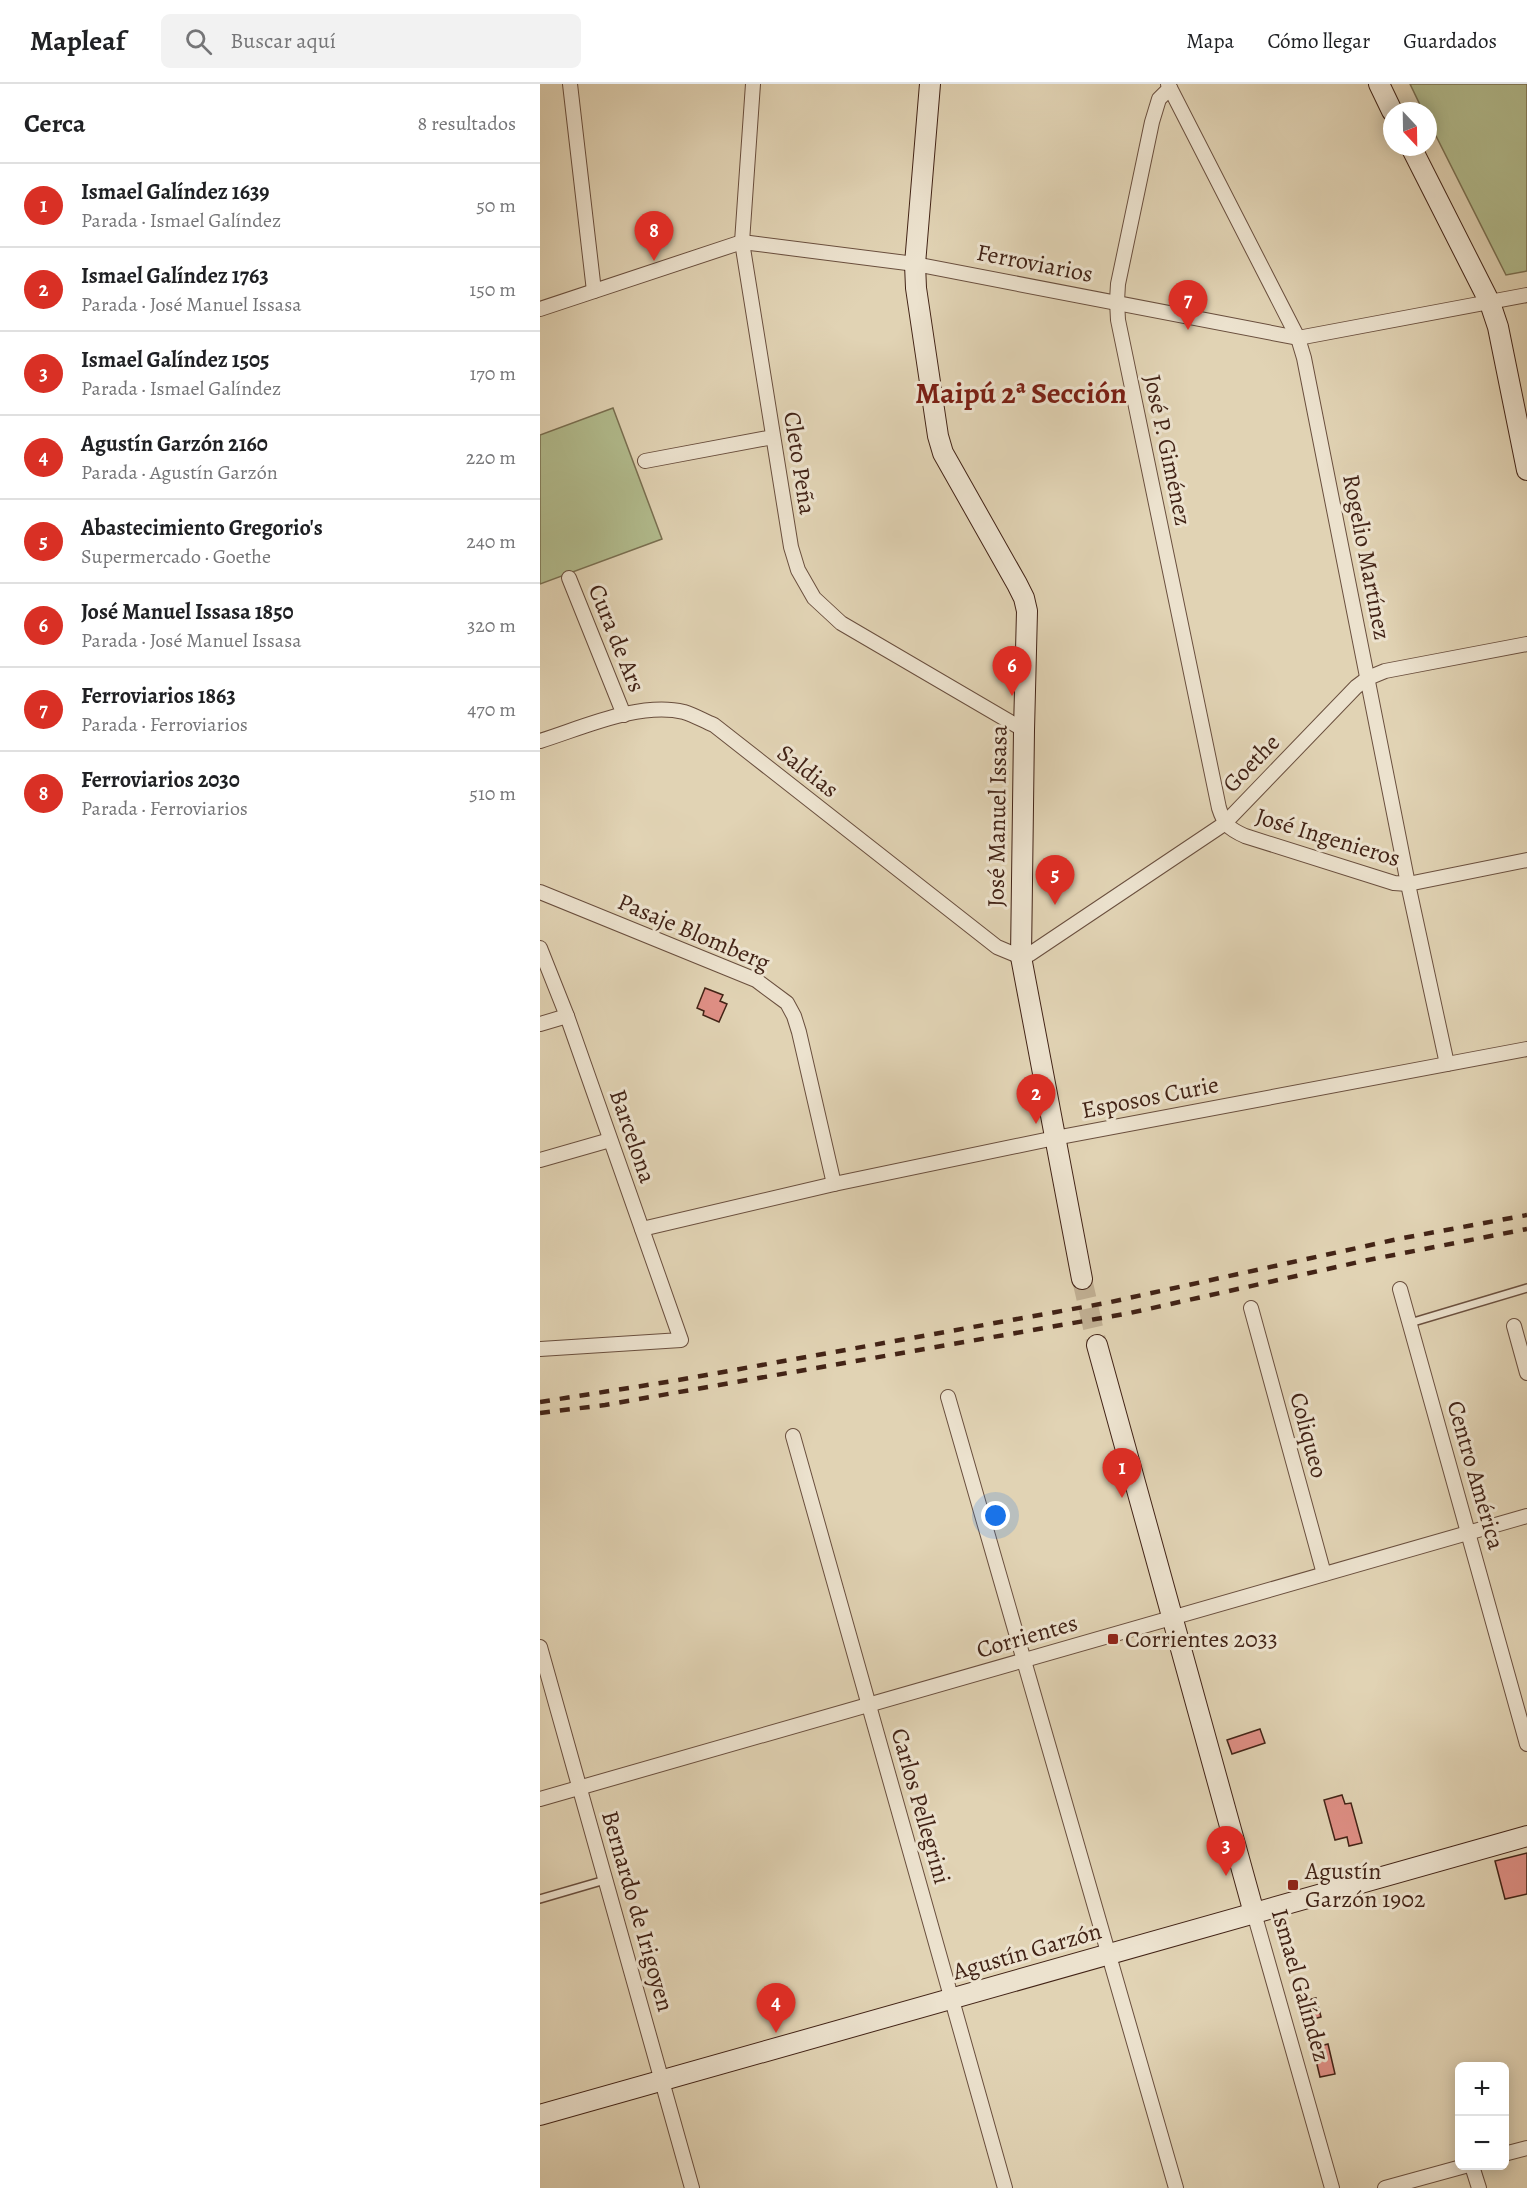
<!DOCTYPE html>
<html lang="es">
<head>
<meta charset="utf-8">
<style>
	:root { --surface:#fff; --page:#f2f2f2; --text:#202124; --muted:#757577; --line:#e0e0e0; --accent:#d93025 }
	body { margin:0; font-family:Alegreya,serif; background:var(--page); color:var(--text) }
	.controls { position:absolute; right:18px; bottom:18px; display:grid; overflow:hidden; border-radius:9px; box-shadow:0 3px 15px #0003 }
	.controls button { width:54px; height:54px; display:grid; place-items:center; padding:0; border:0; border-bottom:2px solid var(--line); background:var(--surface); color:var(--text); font:30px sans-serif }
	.compass { position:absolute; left:843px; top:18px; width:54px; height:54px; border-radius:50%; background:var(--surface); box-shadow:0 3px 15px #0003; rotate:158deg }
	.you { position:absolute; left:456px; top:1432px; width:21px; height:21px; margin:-15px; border:4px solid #fff; border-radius:50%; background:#1a73e8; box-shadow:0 0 0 9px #1a73e833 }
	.badge { display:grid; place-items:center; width:39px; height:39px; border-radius:50%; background:var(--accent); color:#fff; font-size:20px; font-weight:700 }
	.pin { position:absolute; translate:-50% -50px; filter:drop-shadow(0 2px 3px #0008) }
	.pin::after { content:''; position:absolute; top:32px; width:21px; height:18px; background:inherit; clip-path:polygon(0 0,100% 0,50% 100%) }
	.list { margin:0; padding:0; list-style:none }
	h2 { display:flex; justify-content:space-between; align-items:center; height:78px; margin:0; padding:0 24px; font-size:26px }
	h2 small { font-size:20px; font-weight:400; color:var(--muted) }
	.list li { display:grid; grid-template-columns:39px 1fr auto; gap:18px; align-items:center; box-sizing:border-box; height:84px; padding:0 24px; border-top:2px solid var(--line) }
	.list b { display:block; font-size:22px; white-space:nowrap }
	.list p { margin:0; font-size:20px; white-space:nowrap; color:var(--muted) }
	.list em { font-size:20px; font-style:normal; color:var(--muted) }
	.icon { flex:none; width:33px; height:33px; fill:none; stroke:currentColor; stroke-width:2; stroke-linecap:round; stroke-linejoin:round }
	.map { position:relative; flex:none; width:987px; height:2104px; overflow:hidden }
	header { display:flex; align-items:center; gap:36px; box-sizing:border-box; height:84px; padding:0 30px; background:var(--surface); border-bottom:2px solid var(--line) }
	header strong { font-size:28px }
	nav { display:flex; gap:33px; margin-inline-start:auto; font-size:21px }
	.search { width:420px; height:54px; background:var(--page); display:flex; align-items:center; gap:15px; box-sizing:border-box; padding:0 21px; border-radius:9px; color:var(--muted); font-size:22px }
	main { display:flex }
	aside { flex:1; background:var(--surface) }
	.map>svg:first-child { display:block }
	.green { fill:#b2bc8e; stroke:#7a7052; stroke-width:1.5 }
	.building { fill:#df8f85; stroke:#422316; stroke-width:1.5 }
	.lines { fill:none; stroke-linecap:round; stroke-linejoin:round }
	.secondary-tunnel { stroke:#c1b094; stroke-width:20; stroke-dasharray:20 10; stroke-linecap:butt }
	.service-casing { stroke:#6a4f3e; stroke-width:10 }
	.minor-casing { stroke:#6a4f3e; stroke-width:16 }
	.secondary-casing { stroke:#422316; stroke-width:22 }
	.service { stroke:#ece2ce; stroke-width:7 }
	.minor { stroke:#ece2ce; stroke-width:14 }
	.secondary { stroke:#ece2ce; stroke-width:20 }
	.rail { stroke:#422316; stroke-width:4.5; stroke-dasharray:10 10; stroke-linecap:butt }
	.poi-dot { fill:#8f2418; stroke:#ece2ce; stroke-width:2 }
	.labels { text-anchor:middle; stroke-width:6; stroke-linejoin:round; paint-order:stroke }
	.street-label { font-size:24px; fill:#422316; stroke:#ece2ce }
	.poi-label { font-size:24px; fill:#422316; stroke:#ece2ce; text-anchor:start }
	.district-label { font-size:30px; font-weight:bold; fill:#7a1f14; stroke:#ece2ce }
</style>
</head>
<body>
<header>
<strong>Mapleaf</strong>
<div class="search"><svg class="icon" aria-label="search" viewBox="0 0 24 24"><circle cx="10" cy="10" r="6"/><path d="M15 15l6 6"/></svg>Buscar aquí</div>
<nav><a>Mapa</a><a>Cómo llegar</a><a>Guardados</a></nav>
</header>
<main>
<aside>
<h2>Cerca<small>8 resultados</small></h2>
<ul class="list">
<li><span class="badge">1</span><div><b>Ismael Galíndez 1639</b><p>Parada · Ismael Galíndez</p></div><em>50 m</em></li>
<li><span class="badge">2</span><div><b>Ismael Galíndez 1763</b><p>Parada · José Manuel Issasa</p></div><em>150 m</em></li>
<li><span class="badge">3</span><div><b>Ismael Galíndez 1505</b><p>Parada · Ismael Galíndez</p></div><em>170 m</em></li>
<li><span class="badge">4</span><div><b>Agustín Garzón 2160</b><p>Parada · Agustín Garzón</p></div><em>220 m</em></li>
<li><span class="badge">5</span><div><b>Abastecimiento Gregorio's</b><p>Supermercado · Goethe</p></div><em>240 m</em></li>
<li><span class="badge">6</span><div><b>José Manuel Issasa 1850</b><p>Parada · José Manuel Issasa</p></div><em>320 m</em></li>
<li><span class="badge">7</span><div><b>Ferroviarios 1863</b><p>Parada · Ferroviarios</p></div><em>470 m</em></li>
<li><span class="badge">8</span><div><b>Ferroviarios 2030</b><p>Parada · Ferroviarios</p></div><em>510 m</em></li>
</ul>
</aside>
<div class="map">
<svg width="987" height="2104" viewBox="0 0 987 2104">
	<rect width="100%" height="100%" fill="#e1d3b4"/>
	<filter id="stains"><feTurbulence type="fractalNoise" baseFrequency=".00333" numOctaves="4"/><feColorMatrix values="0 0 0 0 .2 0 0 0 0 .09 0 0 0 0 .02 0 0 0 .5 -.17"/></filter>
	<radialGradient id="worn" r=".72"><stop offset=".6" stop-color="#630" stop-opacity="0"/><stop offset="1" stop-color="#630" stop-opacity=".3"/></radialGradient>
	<g class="green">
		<path d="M870 0H987V187L966 191 888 36V27H883Z"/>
		<path d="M73 324 122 455 0 500V351Z"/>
	</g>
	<g class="building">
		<path d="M165 904 183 911 180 917 187 920 179 938 163 931 164 927 157 924Z"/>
		<path d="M720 1645 725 1659 692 1670 687 1656Z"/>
		<path d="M802 1711 805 1720 811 1719 822 1759 809 1762 807 1753 795 1756 784 1716Z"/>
		<path d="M987 1769V1810L965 1815 955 1777Z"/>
		<path d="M776 1914 781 1933 769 1936 763 1917Z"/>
		<path d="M788 1960 795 1990 780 1993 773 1964Z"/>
	</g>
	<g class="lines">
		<path class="secondary-tunnel" d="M542 1195 557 1261"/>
		<g class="service-casing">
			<g id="service">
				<path d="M870 1239 987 1204"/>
				<path d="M0 1815 65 1796"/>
			</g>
		</g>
		<g class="minor-casing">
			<g id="minor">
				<path d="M30 0 54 207"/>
				<path d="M213 0 202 158 251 463 258 486 274 514 301 539 484 646"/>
				<path d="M628 0 758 254 764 274 868 800 907 980"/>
				<path d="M630 4 619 15 612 38 578 200 577 217 578 236 679 724C684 740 689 745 705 752L854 799 868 800 987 776"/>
				<path d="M0 225 202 158 375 180 758 254 987 211"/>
				<path d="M105 377 233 353"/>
				<path d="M29 494 84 631"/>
				<path d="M0 657C42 644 100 617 144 628 154 631 164 637 174 641L457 863 481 873 490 870 684 740 816 603 828 594 845 587 987 560"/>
				<path d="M0 808 216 896 247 919 254 932 259 948 294 1100"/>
				<path d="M0 864 27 932 141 1256 0 1265"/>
				<path d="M0 940 27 932"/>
				<path d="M0 1076 70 1056"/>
				<path d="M102 1145 294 1100 515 1054 987 965"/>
				<path d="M860 1205 987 1660"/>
				<path d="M711 1224 784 1490"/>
				<path d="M974 1242 987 1289"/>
				<path d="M408 1313 636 2104"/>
				<path d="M253 1352 465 2104"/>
				<path d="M0 1563 152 2104"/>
				<path d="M0 1715 987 1432"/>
				<path d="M714 1829 792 2104"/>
				<path d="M964 2070 987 2064"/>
				<path d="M932 2082 939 2104"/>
				<path d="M845 2104 925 2082"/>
			</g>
		</g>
		<g class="secondary-casing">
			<g id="secondary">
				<path d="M390 0 375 180 376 204 398 352 403 369 477 500 484 514 487 527 484 646 481 873 542 1195"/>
				<path d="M839 0 852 27"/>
				<path d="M871 63 950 219 958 243 987 386"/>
				<path d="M557 1261 714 1829"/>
				<path d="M0 2031 987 1752"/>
			</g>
		</g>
		<use href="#service" class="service"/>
		<use href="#minor" class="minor"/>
		<use href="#secondary" class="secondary"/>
		<g class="rail">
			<path d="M0 1318 133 1297 566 1219 858 1155 987 1131"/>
			<path d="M0 1329 65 1321 590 1229 828 1176 987 1145"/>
		</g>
	</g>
	<g class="poi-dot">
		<rect x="567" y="1549" width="12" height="12" rx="3"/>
		<rect x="747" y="1795" width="12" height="12" rx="3"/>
	</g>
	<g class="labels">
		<g class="street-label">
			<text transform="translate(495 179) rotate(11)" y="8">Ferroviarios</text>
			<text transform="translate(628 366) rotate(78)" y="8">José P. Giménez</text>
			<text transform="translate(260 379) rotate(81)" y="8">Cleto Peña</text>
			<text transform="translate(827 473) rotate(79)" y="8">Rogelio Martínez</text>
			<text transform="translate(77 554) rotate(68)" y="8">Cura de Ars</text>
			<text transform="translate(711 679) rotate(-46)" y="8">Goethe</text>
			<text transform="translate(268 687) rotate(38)" y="8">Saldias</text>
			<text transform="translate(457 732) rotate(-89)" y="8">José Manuel Issasa</text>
			<text transform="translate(788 753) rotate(17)" y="8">José Ingenieros</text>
			<text transform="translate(154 848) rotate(23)" y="8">Pasaje Blomberg</text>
			<text transform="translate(610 1013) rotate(-11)" y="8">Esposos Curie</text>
			<text transform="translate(93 1052) rotate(71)" y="8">Barcelona</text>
			<text transform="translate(769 1351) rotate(75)" y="8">Coliqueo</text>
			<text transform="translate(936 1391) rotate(74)" y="8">Centro América</text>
			<text transform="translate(487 1552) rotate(-16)" y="8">Corrientes</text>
			<text transform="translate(381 1722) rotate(74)" y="8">Carlos Pellegrini</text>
			<text transform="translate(98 1827) rotate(74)" y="8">Bernardo de Irigoyen</text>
			<text transform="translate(487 1867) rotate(-16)" y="8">Agustín Garzón</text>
			<text transform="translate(761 1901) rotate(74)" y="8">Ismael Galíndez</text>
		</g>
		<g class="poi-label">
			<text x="585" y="1563">Corrientes 2033</text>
			<text x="765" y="1795">Agustín<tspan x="765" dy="28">Garzón 1902</tspan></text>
		</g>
		<g class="district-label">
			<text x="481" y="319">Maipú 2ª Sección</text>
		</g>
	</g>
	<rect width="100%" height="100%" filter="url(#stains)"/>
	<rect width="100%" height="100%" fill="url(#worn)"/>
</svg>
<div class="controls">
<button>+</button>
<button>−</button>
</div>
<svg class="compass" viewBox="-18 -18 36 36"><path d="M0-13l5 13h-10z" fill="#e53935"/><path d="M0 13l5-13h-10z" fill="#757577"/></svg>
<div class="you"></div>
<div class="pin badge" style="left:582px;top:1414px">1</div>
<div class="pin badge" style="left:496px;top:1040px">2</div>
<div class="pin badge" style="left:686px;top:1792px">3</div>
<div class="pin badge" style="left:236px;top:1949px">4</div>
<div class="pin badge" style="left:515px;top:821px">5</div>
<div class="pin badge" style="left:472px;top:612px">6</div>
<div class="pin badge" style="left:648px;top:246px">7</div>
<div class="pin badge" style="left:114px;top:177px">8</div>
</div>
</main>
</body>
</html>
